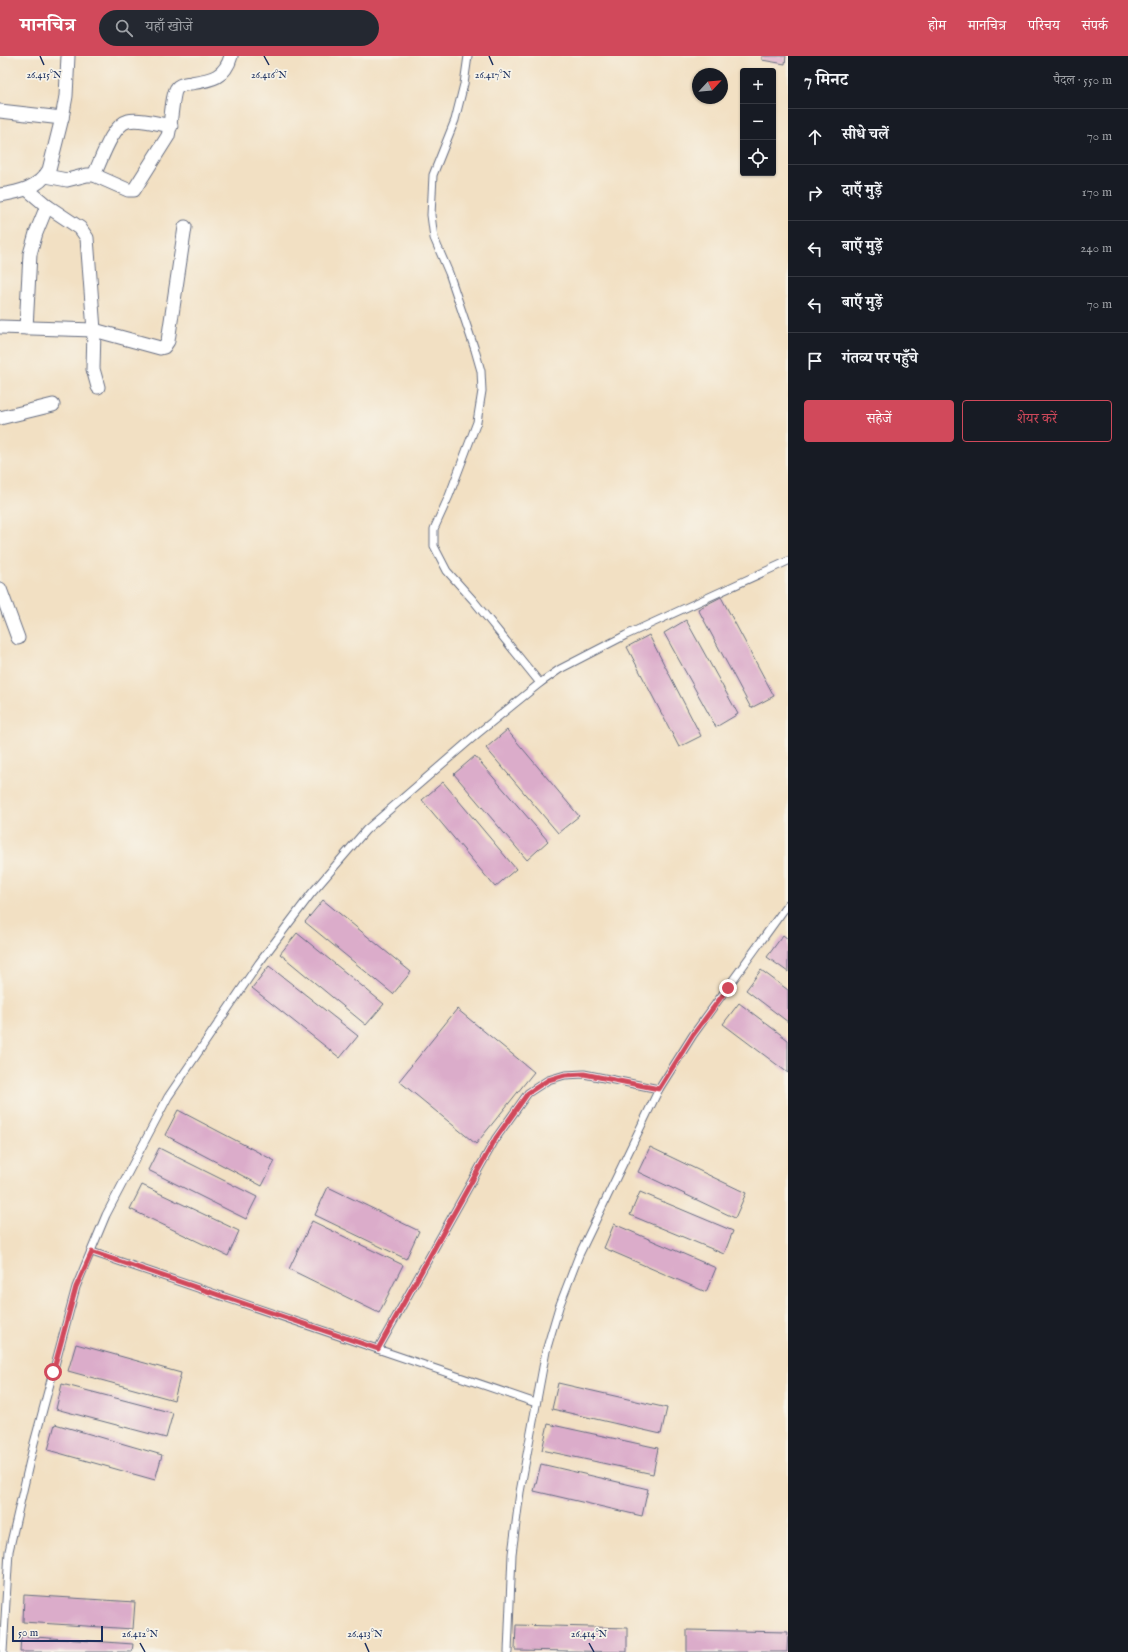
<!DOCTYPE html>
<html lang="hi">
<head>
<meta charset="utf-8">
<style>
	:root { --surface:#171b24; --page:#242831; --text:#f1f3f6; --muted:#9ea1a6; --line:#363941; --accent:#d1495b }
	body { margin:0; font-family:"IM FELL English","Noto Serif Devanagari",serif; background:var(--page); color:var(--text) }
	.controls { position:absolute; right:12px; top:12px; display:grid; overflow:hidden; border-radius:4px; box-shadow:0 1px 3px #0004 }
	.controls button { width:36px; height:36px; display:grid; place-items:center; padding:0; border:0; border-bottom:1px solid var(--line); background:var(--surface); color:var(--text); font:20px sans-serif }
	.compass { position:absolute; left:692px; top:12px; width:36px; height:36px; border-radius:50%; background:var(--surface); box-shadow:0 1px 3px #0004; rotate:64deg }
	.scale { position:absolute; left:12px; bottom:10px; width:91px; box-sizing:border-box; padding-left:4px; border:2px solid #1b2f5e; border-top:0; font-size:11px; line-height:14px; white-space:nowrap; color:#1b2f5e; -webkit-text-stroke:3px #f7f3e8; paint-order:stroke }
	.stop { position:absolute; width:12px; height:12px; margin:-9px; border:3px solid #d1495b; border-radius:50%; background:#fff }
	.stop.end { background:#d1495b; border-color:#fff; box-shadow:0 1px 4px #0008 }
	.list { margin:0; padding:0; list-style:none }
	h2 { display:flex; justify-content:space-between; align-items:center; height:52px; margin:0; padding:0 16px; font-size:17px }
	h2 small { font-size:13px; font-weight:400; color:var(--muted) }
	.list li { display:grid; grid-template-columns:26px 1fr auto; gap:12px; align-items:center; box-sizing:border-box; height:56px; padding:0 16px; border-top:1px solid var(--line) }
	.list b { display:block; font-size:15px; white-space:nowrap }
	.list em { font-size:13px; font-style:normal; color:var(--muted) }
	.actions { display:flex; gap:8px; padding:12px 16px }
	.actions a { flex:1; padding:9px 0; border:1px solid var(--accent); border-radius:4px; text-align:center; font-size:14px; color:var(--accent) }
	.actions .main { background:var(--accent); color:#fff }
	.icon { flex:none; width:22px; height:22px; fill:none; stroke:currentColor; stroke-width:2; stroke-linecap:round; stroke-linejoin:round }
	.map { position:relative; flex:none; width:788px; height:1596px; overflow:hidden }
	header { display:flex; align-items:center; gap:24px; box-sizing:border-box; height:56px; padding:0 20px; background:var(--accent); color:#fff }
	header strong { font-size:19px }
	nav { display:flex; gap:22px; margin-inline-start:auto; font-size:14px }
	.search { width:280px; height:36px; background:var(--page); display:flex; align-items:center; gap:10px; box-sizing:border-box; padding:0 14px; border-radius:22px; color:var(--muted); font-size:15px }
	main { display:flex }
	aside { flex:1; background:var(--surface) }
	.map>svg:first-child { display:block }
	.building { fill:#dbacca }
	.lines { fill:none; stroke-linecap:round; stroke-linejoin:round }
	.service-casing { stroke:#666d81; stroke-width:9 }
	.minor-casing { stroke:#666d81; stroke-width:15 }
	.service { stroke:#fff; stroke-width:7 }
	.minor { stroke:#fff; stroke-width:13 }
	.route { stroke:#d1495b; stroke-width:5 }
	.ticks { fill:none; stroke:#1b2f5e; stroke-width:1.5 }
	.ticks-label { font-size:10px; text-anchor:middle; fill:#1b2f5e; stroke:#f7f3e8; stroke-width:3.5; stroke-linejoin:round; paint-order:stroke }
</style>
</head>
<body>
<header>
<strong>मानचित्र</strong>
<div class="search"><svg class="icon" aria-label="search" viewBox="0 0 24 24"><circle cx="10" cy="10" r="6"/><path d="M15 15l6 6"/></svg>यहाँ खोजें</div>
<nav><a>होम</a><a>मानचित्र</a><a>परिचय</a><a>संपर्क</a></nav>
</header>
<main>
<div class="map">
<svg width="788" height="1596" viewBox="0 0 788 1596">
	<rect width="100%" height="100%" fill="#f7f3e8"/>
	<filter id="ink" filterUnits="userSpaceOnUse"><feTurbulence type="fractalNoise" baseFrequency=".025" numOctaves="2"/><feDisplacementMap in="SourceGraphic" scale="8" xChannelSelector="R" yChannelSelector="G"/><feConvolveMatrix kernelMatrix="1 2 1 2 8 2 1 2 1" color-interpolation-filters="sRGB"/></filter>
	<filter id="wash" filterUnits="userSpaceOnUse"><feTurbulence type="fractalNoise" baseFrequency=".012" numOctaves="4" result="noise"/><feDisplacementMap in="SourceGraphic" scale="16" xChannelSelector="R" yChannelSelector="G"/><feGaussianBlur stdDeviation="0.9" result="paint"/><feColorMatrix in="noise" values="0 0 0 0 0 0 0 0 0 0 0 0 0 0 0 0 0 1.4 0 .05"/><feComposite in="paint" operator="in"/></filter>
	<g filter="url(#wash)">
		<rect width="100%" height="100%" fill="#f2e0c3"/>
		<g id="blocks">
			<g class="building">
				<path d="M762 0H786L785 8 762 4Z"/>
				<path d="M721 541 774 640 751 652 698 553Z"/>
				<path d="M686 564 738 658 716 671 664 577Z"/>
				<path d="M649 579 701 680 679 691 627 591Z"/>
				<path d="M507 674 579 760 558 777 486 692Z"/>
				<path d="M475 700 548 785 527 804 454 718Z"/>
				<path d="M443 726 516 813 495 831 422 744Z"/>
				<path d="M323 844 411 916 393 938 305 866Z"/>
				<path d="M297 877 384 948 366 969 280 898Z"/>
				<path d="M783 879 788 883V916L767 901Z"/>
				<path d="M269 910 358 980 340 1002 252 932Z"/>
				<path d="M761 914 788 934V966L746 934Z"/>
				<path d="M739 947 788 984V1017L723 968Z"/>
				<path d="M457 953 534 1016 476 1088 399 1025Z"/>
				<path d="M178 1054 275 1105 262 1130 165 1079Z"/>
				<path d="M650 1091 746 1137 735 1162 638 1116Z"/>
				<path d="M159 1092 257 1141 246 1163 148 1114Z"/>
				<path d="M142 1129 239 1175 228 1200 130 1153Z"/>
				<path d="M328 1131 419 1175 406 1203 315 1159Z"/>
				<path d="M640 1136 733 1175 724 1198 630 1159Z"/>
				<path d="M312 1165 403 1209 379 1257 289 1213Z"/>
				<path d="M614 1168 716 1212 706 1236 604 1192Z"/>
				<path d="M76 1288 181 1317 174 1344 68 1315Z"/>
				<path d="M558 1327 667 1352 661 1378 552 1353Z"/>
				<path d="M62 1328 173 1357 166 1382 56 1353Z"/>
				<path d="M55 1368 162 1399 155 1424 48 1394Z"/>
				<path d="M548 1368 658 1392 653 1418 542 1394Z"/>
				<path d="M541 1408 648 1433 642 1460 534 1435Z"/>
				<path d="M24 1539 135 1546 133 1573 23 1566Z"/>
				<path d="M516 1569 627 1572V1596L515 1594Z"/>
				<path d="M687 1574 788 1576 787 1596H687Z"/>
				<path d="M21 1580 133 1588 132 1596H20Z"/>
			</g>
		</g>
	</g>
	<g filter="url(#ink)">
		<use href="#blocks" fill-opacity="0" stroke="#666d81" stroke-width="1"/>
		<g class="lines">
			<g class="service-casing">
				<g id="service">
					<path d="M468 0 464 28 455 64 433 119 431 159 434 182 449 217 475 294 481 315 482 335 477 366 449 440 434 473V490L447 515 473 544 540 627"/>
					<path d="M92 1196 536 1347"/>
					<path d="M378 1293 496 1082 528 1037 548 1024 565 1019 584 1018 659 1033"/>
					<path d="M3 1596 9 1495 34 1387 76 1231 106 1159 168 1041 259 907 311 838 366 774 477 678 540 627 560 613 626 579 788 505"/>
					<path d="M508 1596 512 1498 520 1436 546 1295 559 1251 579 1199 659 1033 693 979 788 848"/>
				</g>
			</g>
			<g class="minor-casing">
				<g id="minor">
					<path d="M0 55 62 62"/>
					<path d="M94 119C101 105 112 69 128 65 138 62 160 68 171 70"/>
					<path d="M46 120 67 124 87 119H94L128 134H134L168 80C171 70 172 37 177 32 180 28 186 28 191 27 211 24 225 22 231 0"/>
					<path d="M27 133 47 150 80 172 87 182 94 274 93 313 98 331"/>
					<path d="M0 139C19 136 39 132 49 114L62 62 66 40 68 0"/>
					<path d="M0 271 94 274 160 292 164 291 168 285 185 171"/>
					<path d="M26 272 30 198 36 177 47 150"/>
					<path d="M0 362 53 349"/>
					<path d="M0 533 18 582"/>
				</g>
			</g>
			<use href="#service" class="service"/>
			<use href="#minor" class="minor"/>
		</g>
	</g>
	<g class="lines" filter="url(#ink)">
		<path class="route" d="M53 1316 76 1231 92 1196 378 1293 496 1082 528 1037 548 1024 565 1019 584 1018 659 1033 693 979 728 932"/>
	</g>
	<path class="ticks" d="M40 0 44 9M264 0 269 9M489 0 493 9M140 1587 145 1596M365 1587 369 1596M589 1587 594 1596"/>
	<g class="ticks-label">
		<text x="44" y="22">26.415°N</text>
		<text x="269" y="22">26.416°N</text>
		<text x="493" y="22">26.417°N</text>
		<text x="140" y="1581">26.412°N</text>
		<text x="365" y="1581">26.413°N</text>
		<text x="589" y="1581">26.414°N</text>
	</g>
</svg>
<div class="controls">
<button>+</button>
<button>−</button>
<button><svg class="icon" aria-label="locate" viewBox="0 0 24 24"><circle cx="12" cy="12" r="6"/><path d="M12 2v4M12 18v4M2 12h4M18 12h4"/></svg></button>
</div>
<svg class="compass" viewBox="-18 -18 36 36"><path d="M0-13l5 13h-10z" fill="#e53935"/><path d="M0 13l5-13h-10z" fill="#9ea1a6"/></svg>
<div class="scale">50 m</div>
<div class="stop" style="left:53px;top:1316px"></div>
<div class="stop end" style="left:728px;top:932px"></div>
</div>
<aside>
<h2>7 मिनट<small>पैदल · 550 m</small></h2>
<ul class="list">
<li><svg class="icon" aria-label="ahead" viewBox="0 0 24 24"><path d="M12 20V5M6 11l6-6 6 6"/></svg><div><b>सीधे चलें</b></div><em>70 m</em></li>
<li><svg class="icon" aria-label="right" viewBox="0 0 24 24"><path d="M7 20v-9h11M14 6l5 5-5 5"/></svg><div><b>दाएँ मुड़ें</b></div><em>170 m</em></li>
<li><svg class="icon" aria-label="left" viewBox="0 0 24 24"><path d="M17 20v-9H6M10 6l-5 5 5 5"/></svg><div><b>बाएँ मुड़ें</b></div><em>240 m</em></li>
<li><svg class="icon" aria-label="left" viewBox="0 0 24 24"><path d="M17 20v-9H6M10 6l-5 5 5 5"/></svg><div><b>बाएँ मुड़ें</b></div><em>70 m</em></li>
<li><svg class="icon" aria-label="arrive" viewBox="0 0 24 24"><path d="M6 21V4h12l-3 4 3 4H6"/></svg><div><b>गंतव्य पर पहुँचे</b></div></li>
</ul>
<div class="actions"><a class="main">सहेजें</a><a>शेयर करें</a></div>
</aside>
</main>
</body>
</html>
